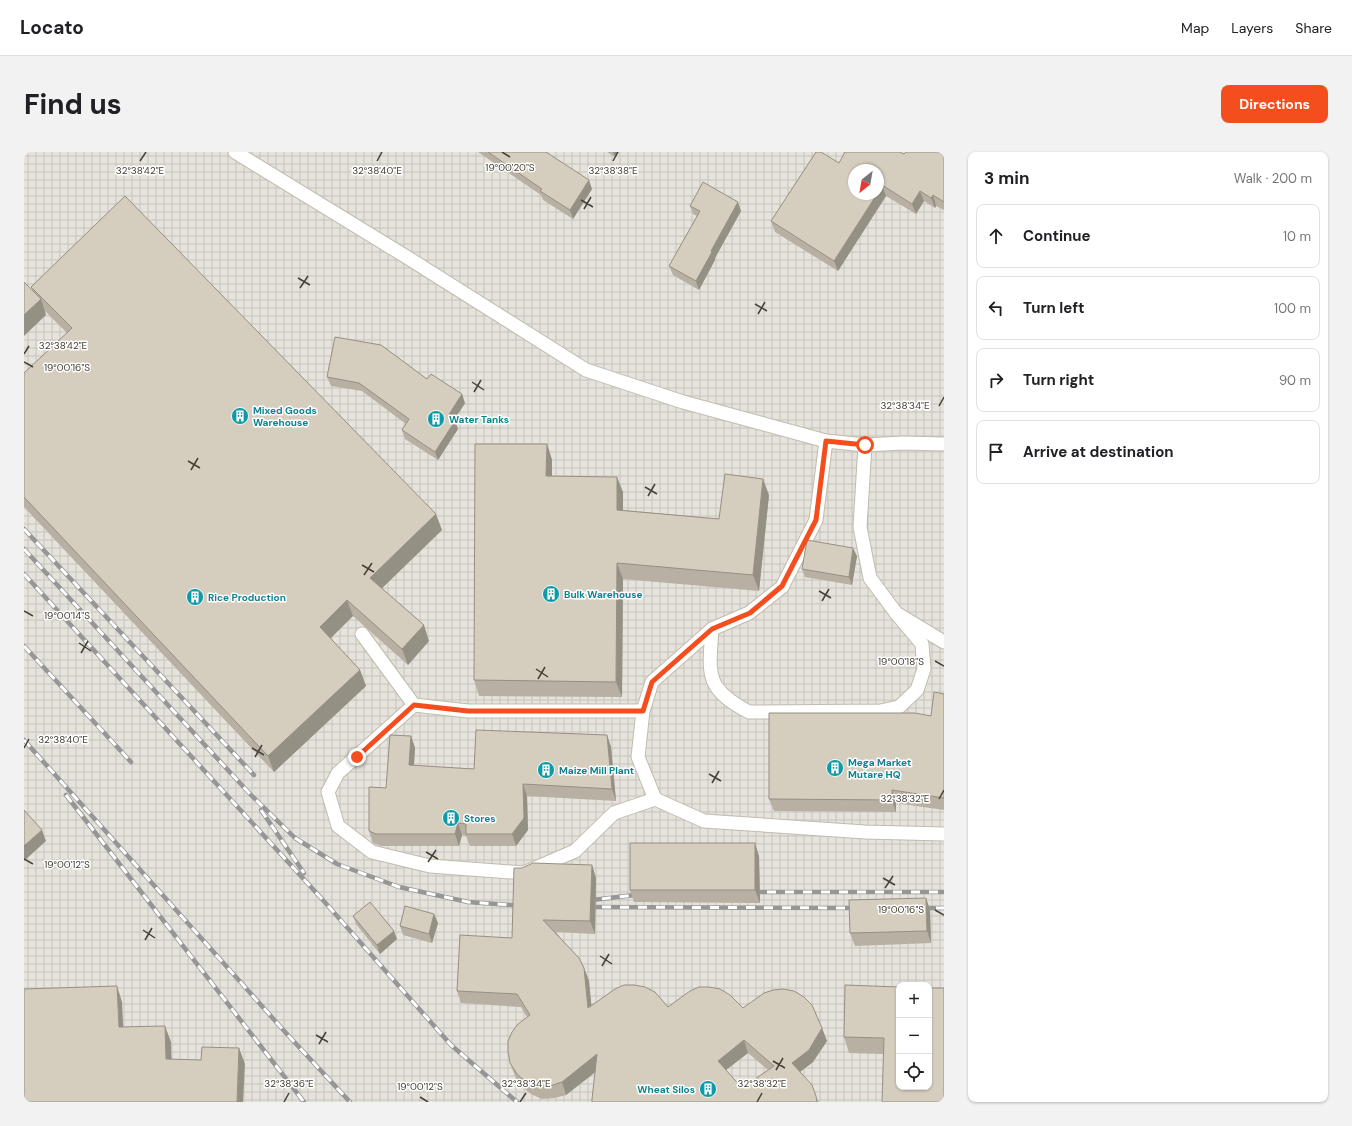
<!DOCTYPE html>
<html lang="en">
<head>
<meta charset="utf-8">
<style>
	:root { --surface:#fff; --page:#f2f2f2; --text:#202124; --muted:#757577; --line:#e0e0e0; --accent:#f44e1e }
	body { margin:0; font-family:"DM Sans",sans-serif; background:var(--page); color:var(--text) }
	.controls { position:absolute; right:12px; bottom:12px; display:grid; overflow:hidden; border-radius:8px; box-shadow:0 1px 3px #0004 }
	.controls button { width:36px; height:36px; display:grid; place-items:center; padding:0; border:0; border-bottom:1px solid var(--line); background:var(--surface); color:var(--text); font:20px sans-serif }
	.compass { position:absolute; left:824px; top:12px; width:36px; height:36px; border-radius:50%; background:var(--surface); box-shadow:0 1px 3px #0004; rotate:211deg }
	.stop { position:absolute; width:12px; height:12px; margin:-9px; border:3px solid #f44e1e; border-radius:50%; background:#fff }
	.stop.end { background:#f44e1e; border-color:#fff; box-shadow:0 1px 4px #0008 }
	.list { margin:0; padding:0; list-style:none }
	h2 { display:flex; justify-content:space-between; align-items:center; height:52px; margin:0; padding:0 16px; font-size:17px }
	h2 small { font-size:13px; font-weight:400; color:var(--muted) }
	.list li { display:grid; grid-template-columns:26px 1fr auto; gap:12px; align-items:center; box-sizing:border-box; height:64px; margin:0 8px 8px; padding:0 8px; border:1px solid var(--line); border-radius:8px }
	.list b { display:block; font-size:15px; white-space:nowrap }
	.list em { font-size:13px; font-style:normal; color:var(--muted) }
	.icon { flex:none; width:22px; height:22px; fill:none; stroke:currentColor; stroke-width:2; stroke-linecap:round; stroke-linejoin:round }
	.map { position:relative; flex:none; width:920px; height:950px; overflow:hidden; border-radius:8px }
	header { display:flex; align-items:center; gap:24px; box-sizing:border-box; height:56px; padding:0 20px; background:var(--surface); border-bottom:1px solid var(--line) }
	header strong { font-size:19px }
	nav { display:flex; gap:22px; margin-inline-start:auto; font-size:14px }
	.intro { display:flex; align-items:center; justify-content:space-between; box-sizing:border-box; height:96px; padding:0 24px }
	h1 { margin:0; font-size:28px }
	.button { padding:10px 18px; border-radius:8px; background:var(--accent); color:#fff; font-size:14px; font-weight:700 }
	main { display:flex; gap:24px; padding:0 24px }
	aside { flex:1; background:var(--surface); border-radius:8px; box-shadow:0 1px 3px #0004 }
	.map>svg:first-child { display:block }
	.industrial { fill:url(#industrial-grid); fill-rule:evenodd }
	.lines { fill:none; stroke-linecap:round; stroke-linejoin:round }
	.service-casing { stroke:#c1bcad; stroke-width:15 }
	.service { stroke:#fff; stroke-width:13 }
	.rail-casing { stroke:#969696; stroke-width:4.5 }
	.rail { stroke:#fff; stroke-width:3; stroke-dasharray:9; stroke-linecap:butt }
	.wall { fill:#b7b0a3; fill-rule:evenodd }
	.shaded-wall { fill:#959084 }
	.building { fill:#d5cdbd; stroke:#959084; fill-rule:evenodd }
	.route { stroke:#f44e1e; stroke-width:5 }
	.ticks { fill:none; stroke:#464136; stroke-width:1.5 }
	.labels { text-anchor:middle; stroke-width:3; stroke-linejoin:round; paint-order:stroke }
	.culture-label { font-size:10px; font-weight:bold; fill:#0d838f; stroke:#fff; text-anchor:start }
	.ticks-label { font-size:10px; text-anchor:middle; fill:#464136; stroke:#fff; stroke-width:3; stroke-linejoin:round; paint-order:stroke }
</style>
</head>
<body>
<header>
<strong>Locato</strong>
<nav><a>Map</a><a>Layers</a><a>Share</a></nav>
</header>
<div class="intro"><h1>Find us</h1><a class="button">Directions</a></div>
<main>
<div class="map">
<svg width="920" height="950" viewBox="0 0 920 950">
	<defs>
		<pattern id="industrial-grid" width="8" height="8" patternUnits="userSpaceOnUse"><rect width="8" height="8" fill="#e6e2dc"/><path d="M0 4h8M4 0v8" fill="none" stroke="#c7c3bd"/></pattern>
	</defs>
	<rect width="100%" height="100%" fill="#f3f0e7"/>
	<path class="industrial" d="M0 0H920V950H0ZM830 18H854V42H830ZM875 833H905V935H875Z"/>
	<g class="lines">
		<g class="service-casing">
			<g id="service">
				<path d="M211 0 381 104 562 218 659 250 802 289 841 293 879 291 920 292"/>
				<path d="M802 289 792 368 758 435 725 461 688 477 628 530 619 559 614 605 631 647 680 669 841 680 920 682"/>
				<path d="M841 293 836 375 846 426 872 461 920 490"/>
				<path d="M688 477C685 522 680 536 725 560L856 559 875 555 893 538 900 517 898 492 872 461"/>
				<path d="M338 482 390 553 444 559H619"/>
				<path d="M390 553 314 621 304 640 314 674 348 700 406 714 500 721 551 699 590 661 631 647"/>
			</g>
		</g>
		<use href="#service" class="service"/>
		<g class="rail-casing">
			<g id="rail">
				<path d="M0 377 230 623"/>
				<path d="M0 397 227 643 271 686 313 712 375 735 444 750 500 754"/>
				<path d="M0 422 298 747 427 893 493 950"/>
				<path d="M0 494 107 610"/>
				<path d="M0 588 262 881 326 950"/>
				<path d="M42 643 280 950"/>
				<path d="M237 658 280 721"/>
				<path d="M725 740H920"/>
				<path d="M560 749 619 742"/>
				<path d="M560 755 836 756"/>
				<path d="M894 756H920"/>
			</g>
		</g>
		<use href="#rail" class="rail"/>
	</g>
	<g class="wall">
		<path d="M454 0H522L568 37 549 67 519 48 517 43Z"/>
		<path d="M583 0H594L591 5Z"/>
		<path d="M920 0V58L912 54 911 56 900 49 892 62 862 44 814 119 751 80 747 69 815 11 880 2Z"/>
		<path d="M666 54 717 59 691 106V108L675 138 649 123 645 114 673 64 669 62Z"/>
		<path d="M7 135 418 378 358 436 405 489 384 513 329 464 306 486 336 518 342 534 250 620 0 355V221L43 181 21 159 22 163 9 139Z"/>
		<path d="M303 225 403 227 441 251 430 268 431 269 434 277 414 308 381 287 378 278 382 272 338 239 307 234Z"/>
		<path d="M523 292 528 308V324L599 340V358L695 367 745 343 735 439 599 427 598 545 455 544 450 528Z"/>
		<path d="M833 404 828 433 781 425 778 417Z"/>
		<path d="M920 542V658L872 651V660L750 659 745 647 907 564Z"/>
		<path d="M583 583 587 595 592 649 503 644 504 678 492 694H446L442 684 438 683 435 694H357L349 691 345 679 362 636 387 584 391 596 390 614 450 617Z"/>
		<path d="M735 704 736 751 610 750 606 738Z"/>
		<path d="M568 713 572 726 571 782 532 780 560 816 565 829 567 854 719 856 798 876 803 889 789 910 776 920 795 950 571 920 542 943 531 946 518 947 507 942 497 934 491 924 486 911 503 865 497 855 437 851 433 839 488 786ZM724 901 744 918 718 936 702 918Z"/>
		<path d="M902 746 906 758 907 791 831 794 826 781Z"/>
		<path d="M410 762 414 771 408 791 379 783 376 774Z"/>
		<path d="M329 764 373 787 356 802 332 772Z"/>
		<path d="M875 835 860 902 825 901 820 885Z"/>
	</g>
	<g class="shaded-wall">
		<path d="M589 0H594L591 5Z"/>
		<path d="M565 28 568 37 549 67 546 58Z"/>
		<path d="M858 33 862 44 814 119 810 109 853 42H854V40Z"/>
		<path d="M896 39 900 49 892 62 888 52Z"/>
		<path d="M909 43 912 54 911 56 907 46Z"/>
		<path d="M714 50 717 59 691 106V108L675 138 672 129 687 99Z"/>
		<path d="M17 147 22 163 0 184V163Z"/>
		<path d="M438 242 441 251 427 273 424 264Z"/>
		<path d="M431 269 434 277 414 308 411 300Z"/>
		<path d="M523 292 528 308V340L522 324Z"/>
		<path d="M593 325 599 340V373L593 358Z"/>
		<path d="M739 327 745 343 735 439 729 423Z"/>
		<path d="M412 362 418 378 352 442 346 426Z"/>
		<path d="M829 396 833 404 828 433 825 425Z"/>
		<path d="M593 411 599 427 598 545 592 530Z"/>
		<path d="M323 448 329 464 302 491 296 475Z"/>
		<path d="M400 473 405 489 384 513 378 497Z"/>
		<path d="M336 518 342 534 250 620 244 604Z"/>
		<path d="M583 583 587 595 592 649 588 637Z"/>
		<path d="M387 584 391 596 389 625 385 613Z"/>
		<path d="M499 632 503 644 504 678 492 694 488 682Z"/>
		<path d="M868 638 872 651V660L868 648Z"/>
		<path d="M434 671 438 683 435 694 431 682Z"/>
		<path d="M18 678 22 689 0 709V694Z"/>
		<path d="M731 691 735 704 736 751 731 738Z"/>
		<path d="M568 713 572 726 571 782 566 769Z"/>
		<path d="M902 746 906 758 907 791 903 779Z"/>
		<path d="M410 762 414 771 408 791 405 782Z"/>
		<path d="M370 779 373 787 356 802 353 793Z"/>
		<path d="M560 816 565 829 569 869 564 856Z"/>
		<path d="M93 834 98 850 100 891 95 875Z"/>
		<path d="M141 874 147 890 148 923 142 907Z"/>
		<path d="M798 876 803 889 789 910 772 923 768 911Z"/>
		<path d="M720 888 724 901 698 921 694 909Z"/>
		<path d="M215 896 221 912 219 950H213Z"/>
		<path d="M573 902 578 915 542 943 538 930Z"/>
	</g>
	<g class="building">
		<path d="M464 0H522L565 28 546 58 516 39 518 37Z"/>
		<path d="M792 0H797L815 11 821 0H876L880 2 882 0H920V50L909 43 907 46 896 39 888 52 858 33 854 40V18H830V42H853L810 109 747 69Z"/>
		<path d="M679 30 714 50 687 99 688 100 672 129 645 114 676 59 666 54Z"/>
		<path d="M101 44 412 362 346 426 400 473 378 497 323 448 296 475 336 518 244 604 0 345V221L48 176 7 135Z"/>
		<path d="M0 130 17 147 0 163Z"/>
		<path d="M311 185 357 193 403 227 407 222 438 242 424 264 431 269 411 300 378 278 385 267 335 231 303 225Z"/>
		<path d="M451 292H523L522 324 593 325V358L695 367 701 322 739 327 729 423 593 411 592 530 450 528Z"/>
		<path d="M783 388 829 396 825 425 778 417Z"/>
		<path d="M910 540 920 542V646L868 638V648L745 647V561H891L907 564Z"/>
		<path d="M452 578 583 583 588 637 499 632 500 666 488 682H442V672L434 671 431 682H352L345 679V635L362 636 366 583 387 584 385 613 450 617Z"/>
		<path d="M0 658 18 678 0 694Z"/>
		<rect x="606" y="691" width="125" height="47"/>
		<path d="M509 711 568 713 566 769 519 768 555 806 560 816 564 856 591 837 600 833H610L621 835 631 840 644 855 666 839 675 835H685L696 837 706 843 719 856 740 841 749 838 759 837 770 839 780 845 788 853 798 876 785 898 768 911 788 933 792 944 793 950H568V947L573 902 538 930 526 934H514L502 930 493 922 486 911 484 899V889L488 880 494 872 506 863 493 842 433 839 436 783 488 786 490 716H498ZM720 888 750 914 718 936 694 909Z"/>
		<path d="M902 746 903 779 826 781 825 748Z"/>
		<path d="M346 750 370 779 353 793 329 764Z"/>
		<path d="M381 754 410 762 405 782 376 774Z"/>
		<path d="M821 833 875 835V935H905V836H920V950H858L860 886 820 885Z"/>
		<path d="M93 834 95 875 141 874 142 907 177 908 178 895 215 896 213 950H0V837Z"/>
	</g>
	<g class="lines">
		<path class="route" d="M333 605 390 553 444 559H619L628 530 688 477 726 461 758 434 792 368 802 289 841 293"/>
	</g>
	<path class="ticks" d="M478 0 486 5M116 9 122 0M353 9 358 0M589 9 594 0M557 48 569 55M560 57 567 45M274 126 286 133M276 136 284 124M731 152 743 159M734 162 741 150M0 202 5 194M0 210 9 215M448 230 460 238M450 240 457 228M915 254 920 245M164 309 176 316M167 318 174 306M621 335 633 342M624 344 631 332M338 413 350 420M340 423 348 411M795 439 807 446M798 449 805 437M0 459 9 464M55 491 67 499M57 501 64 489M911 509 920 514M512 517 524 525M514 527 521 515M0 596 5 587M228 596 240 603M231 605 238 593M685 622 697 629M688 631 695 619M915 647 920 638M402 700 414 707M0 707 9 712M404 710 412 698M859 726 871 733M861 736 869 724M911 758 920 763M119 778 131 786M121 788 128 776M576 804 588 812M578 814 585 802M292 883 304 890M295 892 302 880M749 909 761 916M752 918 759 906M396 945 404 950M260 950 265 941M496 950 502 941M733 950 738 941"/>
	<defs>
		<g id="building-disc" transform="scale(0.9)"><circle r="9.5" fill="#0f9aa8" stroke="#fff"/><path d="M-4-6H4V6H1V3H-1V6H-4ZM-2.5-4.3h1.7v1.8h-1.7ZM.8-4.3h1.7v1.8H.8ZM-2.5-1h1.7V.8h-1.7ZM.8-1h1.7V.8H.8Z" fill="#fff"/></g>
	</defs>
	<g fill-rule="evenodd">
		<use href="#building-disc" x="216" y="264"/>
		<use href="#building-disc" x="412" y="267"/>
		<use href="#building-disc" x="527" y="442"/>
		<use href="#building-disc" x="171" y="445"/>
		<use href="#building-disc" x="811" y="616"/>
		<use href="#building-disc" x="522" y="618"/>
		<use href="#building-disc" x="427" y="666"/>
		<use href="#building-disc" x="684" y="937"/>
	</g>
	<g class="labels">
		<g class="culture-label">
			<text x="229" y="262">Mixed Goods<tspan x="229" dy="12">Warehouse</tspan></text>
			<text x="425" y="271">Water Tanks</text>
			<text x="540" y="446">Bulk Warehouse</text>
			<text x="184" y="449">Rice Production</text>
			<text x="824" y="614">Mega Market<tspan x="824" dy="12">Mutare HQ</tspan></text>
			<text x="535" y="622">Maize Mill Plant</text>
			<text x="440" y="670">Stores</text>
			<text x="671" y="941" text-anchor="end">Wheat Silos</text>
		</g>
	</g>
	<g class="ticks-label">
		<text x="486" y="19">19°00'20"S</text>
		<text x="353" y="22">32°38'40"E</text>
		<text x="589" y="22">32°38'38"E</text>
		<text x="116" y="22">32°38'42"E</text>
		<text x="39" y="197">32°38'42"E</text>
		<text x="43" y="219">19°00'16"S</text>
		<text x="881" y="257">32°38'34"E</text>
		<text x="43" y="467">19°00'14"S</text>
		<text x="877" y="513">19°00'18"S</text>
		<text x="39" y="591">32°38'40"E</text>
		<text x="881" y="650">32°38'32"E</text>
		<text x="43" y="716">19°00'12"S</text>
		<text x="877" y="761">19°00'16"S</text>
		<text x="265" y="935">32°38'36"E</text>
		<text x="502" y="935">32°38'34"E</text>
		<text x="738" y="935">32°38'32"E</text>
		<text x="396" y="938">19°00'12"S</text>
	</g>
</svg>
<div class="controls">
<button>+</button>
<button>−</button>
<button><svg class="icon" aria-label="locate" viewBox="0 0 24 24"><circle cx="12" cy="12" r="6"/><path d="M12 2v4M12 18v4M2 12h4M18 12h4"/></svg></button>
</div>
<svg class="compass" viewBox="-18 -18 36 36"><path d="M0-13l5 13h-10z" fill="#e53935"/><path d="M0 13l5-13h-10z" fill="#757577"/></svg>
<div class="stop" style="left:841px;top:293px"></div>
<div class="stop end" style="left:333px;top:605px"></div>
</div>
<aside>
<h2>3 min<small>Walk · 200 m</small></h2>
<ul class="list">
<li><svg class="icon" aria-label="ahead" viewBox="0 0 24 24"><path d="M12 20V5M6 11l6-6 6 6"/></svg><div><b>Continue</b></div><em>10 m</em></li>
<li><svg class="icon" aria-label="left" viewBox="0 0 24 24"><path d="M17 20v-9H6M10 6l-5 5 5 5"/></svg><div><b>Turn left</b></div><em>100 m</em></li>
<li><svg class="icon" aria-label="right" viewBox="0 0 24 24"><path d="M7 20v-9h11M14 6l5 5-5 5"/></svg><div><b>Turn right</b></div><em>90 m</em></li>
<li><svg class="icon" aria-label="arrive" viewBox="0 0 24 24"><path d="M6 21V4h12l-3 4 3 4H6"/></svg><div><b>Arrive at destination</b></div></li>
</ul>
</aside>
</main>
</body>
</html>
